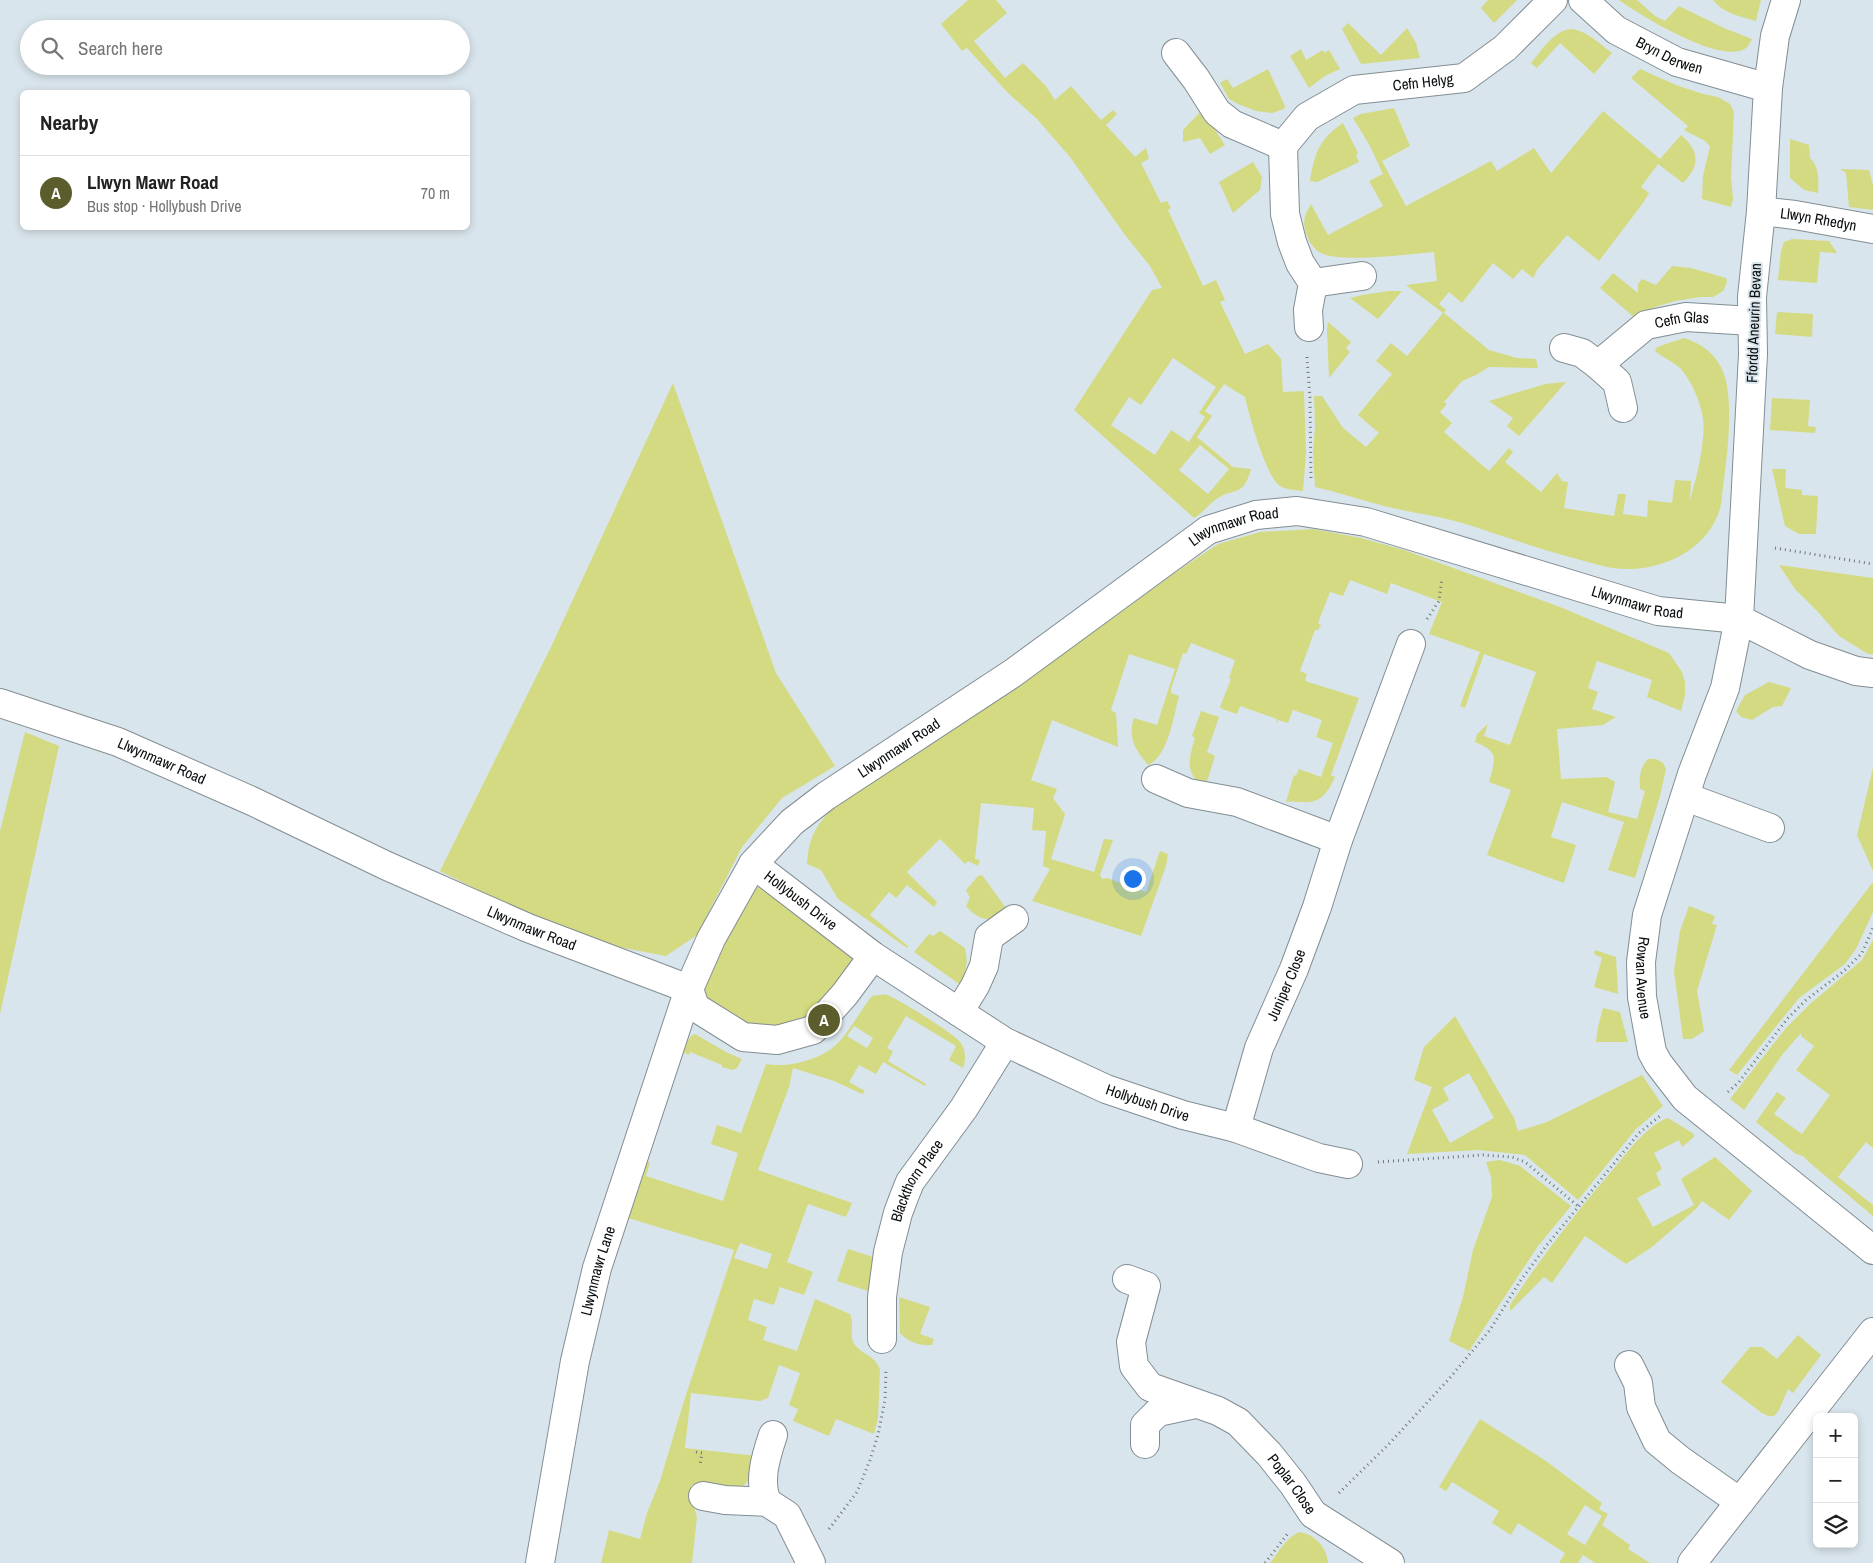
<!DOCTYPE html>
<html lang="en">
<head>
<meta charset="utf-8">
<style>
	:root { --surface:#fff; --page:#f2f2f2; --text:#222; --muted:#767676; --line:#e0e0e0; --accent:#5b5e2c }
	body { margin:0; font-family:"Archivo Narrow",sans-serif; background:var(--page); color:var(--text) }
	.controls { position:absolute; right:15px; bottom:15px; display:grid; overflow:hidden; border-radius:8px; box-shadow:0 2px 8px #0003 }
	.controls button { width:45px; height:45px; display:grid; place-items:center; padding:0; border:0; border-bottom:1px solid var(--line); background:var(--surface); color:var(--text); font:25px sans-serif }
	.you { position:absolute; left:1132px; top:878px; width:18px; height:18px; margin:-12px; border:4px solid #fff; border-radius:50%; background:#1a73e8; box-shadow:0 0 0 8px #1a73e833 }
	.badge { display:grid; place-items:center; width:32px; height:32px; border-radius:50%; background:var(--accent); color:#fff; font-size:16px; font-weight:700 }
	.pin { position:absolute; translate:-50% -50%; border:2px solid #fff; box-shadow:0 1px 5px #0006 }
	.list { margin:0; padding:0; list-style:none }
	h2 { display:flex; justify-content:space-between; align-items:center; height:65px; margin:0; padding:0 20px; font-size:21px }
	h2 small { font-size:16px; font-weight:400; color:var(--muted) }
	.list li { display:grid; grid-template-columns:32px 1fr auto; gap:15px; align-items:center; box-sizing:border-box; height:75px; padding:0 20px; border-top:1px solid var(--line) }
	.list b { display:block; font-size:19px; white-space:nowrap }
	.list p { margin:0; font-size:16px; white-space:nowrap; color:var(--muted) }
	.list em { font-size:16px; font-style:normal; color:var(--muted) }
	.icon { flex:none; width:28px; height:28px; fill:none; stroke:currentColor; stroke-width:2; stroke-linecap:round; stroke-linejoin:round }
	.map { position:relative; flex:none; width:1873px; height:1563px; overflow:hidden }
	.search { position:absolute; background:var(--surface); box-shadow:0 2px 8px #0003; left:20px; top:20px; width:450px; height:55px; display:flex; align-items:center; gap:12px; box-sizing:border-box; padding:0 18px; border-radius:28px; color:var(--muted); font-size:19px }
	.panel { position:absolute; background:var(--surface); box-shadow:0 2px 8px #0003; left:20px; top:90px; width:450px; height:140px; border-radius:8px }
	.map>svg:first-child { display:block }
	.green { fill:#d4da81; fill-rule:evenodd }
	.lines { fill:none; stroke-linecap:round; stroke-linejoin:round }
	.street-casing { stroke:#828d94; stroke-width:30 }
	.secondary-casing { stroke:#828d94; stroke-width:30 }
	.path { stroke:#6e767b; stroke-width:3; stroke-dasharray:1 4; stroke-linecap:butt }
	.street { stroke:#fff; stroke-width:28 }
	.secondary { stroke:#fff; stroke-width:28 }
	.labels { text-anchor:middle; stroke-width:4; stroke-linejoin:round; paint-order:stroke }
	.street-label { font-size:15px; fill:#090d0f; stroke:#d9e5ec }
</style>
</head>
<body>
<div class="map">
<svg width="1873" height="1563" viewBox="0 0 1873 1563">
	<rect width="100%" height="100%" fill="#d9e5ec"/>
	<g class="green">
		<path d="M968 0H996L1007 13 974 41 1005 78 1023 63 1045 85 1055 100 1071 86 1101 120 1113 110 1117 114 1106 125 1135 157 1146 148 1149 159 1141 163 1161 203 1167 201 1171 208 1168 210 1203 286 1216 280 1225 300 1220 302 1245 354 1268 344 1281 359 1283 392 1304 391 1306 453 1303 491C1296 490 1286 490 1280 486 1266 477 1249 415 1245 397L1224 384 1205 411 1212 416 1197 437 1233 467 1251 469C1243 499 1234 486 1215 500 1207 506 1203 513 1194 518L1074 410 1152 290 1162 288 1150 266 1125 235 1070 157 1037 119 1007 92 967 48 962 51 941 24ZM1173 358 1216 387 1199 413 1205 417 1189 442 1171 430 1155 455 1111 425 1129 397 1141 405ZM1200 445 1229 469 1208 494 1179 470Z"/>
		<path d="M1488 0H1517L1494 23 1481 8Z"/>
		<path d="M1619 0H1637L1655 16 1665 21 1679 6 1724 28 1752 39C1750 42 1749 46 1746 48 1722 66 1640 15 1619 0Z"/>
		<path d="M1713 0H1761L1756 21C1741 17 1723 13 1713 0Z"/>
		<path d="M1348 23 1381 55 1407 28 1416 43 1420 58 1361 64 1342 29Z"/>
		<path d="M1571 29C1586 30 1600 44 1612 53L1594 74 1560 43 1537 68 1531 63C1542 50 1553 31 1571 29Z"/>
		<path d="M1301 49 1306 60 1323 50 1324 53 1329 50 1340 69 1325 76 1309 88 1290 56Z"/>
		<path d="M1268 69 1285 106 1284 109 1272 113 1256 111 1238 104 1229 99 1220 83 1227 79 1233 88Z"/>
		<path d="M1640 69 1676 85 1703 94 1718 97 1730 104 1734 112 1731 177 1733 199 1731 207 1702 199 1703 176 1710 146 1705 141 1684 130 1688 126 1631 78Z"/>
		<path d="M1394 108 1410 146 1382 161 1406 206 1491 161 1497 171 1534 148 1551 173 1603 111 1660 159 1681 135C1699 150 1701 165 1683 183L1658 164 1641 187 1649 193 1643 203 1599 261 1567 235 1537 270 1533 278 1522 269 1513 279 1493 263 1462 303 1449 292 1439 304 1446 310 1444 313 1489 350 1517 358 1536 359 1538 368 1489 367 1476 375 1462 381 1444 402 1447 404 1440 412 1452 423 1444 432 1489 471 1509 448 1513 452 1505 462 1541 492 1557 473 1562 481 1568 482 1564 508 1614 516 1618 494H1626L1623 514 1647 517 1648 500 1672 503 1675 480 1691 481 1690 500C1696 481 1706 439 1703 419 1701 403 1692 382 1681 369 1674 362 1663 358 1655 351L1657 347 1684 338C1724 351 1730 381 1729 419 1729 442 1726 464 1723 487 1722 494 1722 502 1720 509 1708 547 1670 567 1632 569 1613 570 1595 564 1577 559 1540 549 1505 537 1469 525 1441 516 1412 513 1384 506 1361 500 1338 492 1315 487L1313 454 1315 426 1314 396H1322L1343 428 1366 447 1379 433 1358 415 1392 374 1376 361 1391 343 1407 356 1443 313 1406 285 1437 281 1434 252C1410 254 1337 264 1319 252 1313 248 1308 240 1306 233 1302 221 1305 215 1311 204L1328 235 1383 206 1369 181 1383 174 1370 146 1353 118 1361 114Z"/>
		<path d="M1202 110 1225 145 1210 154 1200 138 1183 142V130Z"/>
		<path d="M1343 123 1358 153 1356 155 1359 162 1317 182 1310 181C1314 154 1320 138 1343 123Z"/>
		<path d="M1790 139 1809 145 1810 158C1819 166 1819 181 1818 193L1804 190 1790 178Z"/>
		<path d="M1253 162 1262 177 1260 190 1233 213 1219 182Z"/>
		<path d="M1840 169 1869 170 1873 185V210L1849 207 1846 173Z"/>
		<path d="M1792 239 1829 241 1837 253 1820 252 1817 283 1778 280 1781 251 1784 242Z"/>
		<path d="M1672 266 1691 268 1726 278 1727 282 1723 291 1713 297H1700L1675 301 1655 307 1635 318 1600 288 1613 273 1638 293V284L1642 279 1656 285Z"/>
		<path d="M1389 291H1402L1378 319 1350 298 1362 295Z"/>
		<path d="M1777 312 1813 314 1812 337 1775 334Z"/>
		<path d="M1328 322 1351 342 1346 348 1350 352 1329 378 1327 330Z"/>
		<path d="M1566 382 1519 436 1507 426 1513 418 1489 401 1545 384Z"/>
		<path d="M673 383 776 673 835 766 782 798 742 847 697 935 666 956 603 944 511 906 440 871 551 647Z"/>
		<path d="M1772 398 1810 400 1808 426 1816 427 1815 433 1770 430Z"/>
		<path d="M1772 469H1786L1785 488 1802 490V495L1818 496 1816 534H1799L1785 526Z"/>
		<path d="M1313 529 1361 538 1404 550 1560 607 1669 653 1682 672 1685 682V695L1681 711 1647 697 1652 680 1597 661 1588 688 1598 692 1592 709 1616 717 1603 725 1557 729 1561 779 1607 777 1615 782 1608 812 1637 819 1645 791 1640 789C1639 778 1640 767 1648 759H1656L1663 763 1666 769 1660 796 1635 878 1608 870 1624 822 1562 802 1551 837 1576 845 1564 883 1487 855 1511 790 1489 782C1495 759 1500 752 1475 742L1477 734 1488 724 1484 736 1510 745 1536 672 1484 654 1465 708 1460 706 1480 652 1429 634 1442 602 1391 583 1387 594 1350 580 1343 596 1330 592 1318 623 1321 625 1318 630H1315L1300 671 1307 674 1305 681 1359 698 1331 775 1335 777C1328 792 1321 804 1302 802 1296 802 1292 801 1286 802L1294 775 1296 776 1299 769 1321 777 1333 743 1316 737 1322 720 1293 710 1288 723 1278 720 1276 725 1277 719 1240 706 1237 714 1222 709 1220 707 1231 679 1229 678 1235 660 1191 643 1186 654 1183 653 1171 689V693L1179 696C1174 715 1168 757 1148 765 1136 751 1127 737 1134 718L1157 725 1175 669 1129 654 1111 710 1116 713 1118 747 1052 720 1031 780 1057 789 1053 798 1065 814 1051 859 1094 872 1104 839 1113 840 1100 875 1102 879 1107 878 1146 892 1160 851 1168 854 1166 866 1141 936 1032 901 1050 869 1043 866 1046 831 1032 830 1034 808 981 803 975 859 980 860 978 866 968 861 965 864 940 839 907 872 937 902 934 907 907 885 896 898 889 892 870 915 908 946 907 948 838 899 821 870 807 864C809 831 820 821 842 799L1012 691 1179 570 1218 544 1260 532Z"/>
		<path d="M1779 565 1873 578V654H1868L1839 636 1818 612 1795 589Z"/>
		<path d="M1769 682 1791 688 1782 706 1773 707 1752 720 1741 717 1736 711 1745 695Z"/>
		<path d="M1201 711 1219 717 1207 752 1215 756 1205 788C1184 773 1189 759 1195 738L1192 736Z"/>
		<path d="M25 732 59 746 0 1014V831Z"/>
		<path d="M1873 768V871L1857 835Z"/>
		<path d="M753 864 873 956 845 994 777 1040 695 1007Z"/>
		<path d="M982 875 1006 908 994 920C982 920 974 915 966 906L970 898 966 890 978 876Z"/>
		<path d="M1873 882V912L1856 949 1845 964 1799 998 1737 1075 1729 1070Z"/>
		<path d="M1689 906 1715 916 1712 924 1717 925 1697 991 1704 1031 1692 1039H1683L1674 971 1680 931Z"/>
		<path d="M940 931 965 948 967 961 962 986 914 952 929 934 933 936Z"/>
		<path d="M1873 940V1148L1866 1142 1838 1177 1873 1205V1216L1810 1163 1803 1156 1796 1154 1756 1122 1777 1092 1786 1098 1774 1114 1802 1134 1830 1095 1796 1070 1814 1046 1801 1036V1033L1782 1055 1744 1110 1730 1099 1786 1028 1810 1004 1862 960Z"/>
		<path d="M1595 950 1616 957 1618 994 1594 987 1602 958 1594 954Z"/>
		<path d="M879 995C881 995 884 994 887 995 895 997 955 1034 960 1042 966 1049 966 1060 963 1068L949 1060 956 1046 906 1016 887 1048 893 1051 888 1061 926 1084 925 1086 883 1062 876 1074 859 1065 849 1082 865 1091 862 1094 834 1081 793 1068 789 1087 758 1170 852 1203 846 1217 808 1204 787 1262 813 1272 804 1295 780 1287 774 1305 754 1299 748 1320 767 1327 763 1340 797 1351 815 1299 850 1314C855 1323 848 1337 855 1345 863 1355 876 1356 880 1370L878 1418 874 1434 836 1419 829 1436 793 1421 798 1409 789 1405 800 1373 779 1365 768 1398 760 1401 691 1393 685 1448 757 1456 751 1478 741 1488 691 1485 692 1500 697 1517 692 1563H601L609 1530 640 1539 647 1513 660 1481 683 1404 734 1250 628 1218 646 1161 650 1163 646 1176 723 1201 738 1153 711 1144 717 1125 741 1133 766 1064C789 1068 821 1060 838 1043 851 1029 860 1011 872 996ZM854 1026 873 1038 867 1048 847 1036ZM740 1243 772 1254 767 1269 734 1258Z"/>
		<path d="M1603 1008 1620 1012 1628 1042H1596L1598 1027Z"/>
		<path d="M1455 1016 1514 1118 1518 1131 1547 1122 1642 1075 1663 1106 1636 1129 1578 1200 1525 1155 1478 1150 1407 1154 1432 1087 1414 1080 1424 1047ZM1469 1073 1494 1118 1450 1143 1432 1110 1449 1100 1443 1088Z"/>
		<path d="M695 1034 726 1052 742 1059 737 1068 733 1070 722 1067V1065L690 1052 689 1055 680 1051 691 1036Z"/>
		<path d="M1668 1118 1694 1134V1137L1682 1147 1679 1140 1654 1153 1662 1169 1656 1173 1661 1185 1637 1198 1653 1227 1694 1205 1681 1179 1715 1157 1752 1191 1729 1220 1702 1201 1697 1208 1652 1247 1626 1264 1585 1236 1552 1283 1544 1277 1510 1311V1305C1540 1259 1574 1215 1610 1173 1625 1156 1646 1125 1668 1118Z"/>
		<path d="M1500 1160 1520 1166 1571 1206 1538 1246 1469 1351 1449 1341 1463 1297 1473 1250 1492 1197 1491 1177 1486 1162Z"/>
		<path d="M848 1249 873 1257 871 1292 837 1281Z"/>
		<path d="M899 1297 930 1307 920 1334 934 1339 932 1345C920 1346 908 1342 900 1333Z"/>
		<path d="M1798 1335 1821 1355 1793 1393 1788 1389 1779 1410 1774 1416H1768L1762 1413 1721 1382 1750 1347H1762L1777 1359Z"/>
		<path d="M1480 1419 1546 1461 1602 1503 1599 1509 1608 1514 1602 1525 1630 1545 1628 1549 1650 1563H1595L1583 1555 1578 1563H1559L1565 1553 1518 1523 1511 1535 1492 1523 1499 1511 1452 1482 1446 1491 1439 1487ZM1585 1505 1602 1516 1585 1545 1567 1534Z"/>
		<path d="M1300 1532C1315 1535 1327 1547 1328 1563H1270C1278 1553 1287 1536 1300 1532Z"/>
	</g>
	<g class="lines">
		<g class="street-casing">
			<g id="street">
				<path id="s1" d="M1583 0 1616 30 1677 62 1768 88"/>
				<path id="s2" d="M1786 0 1775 36 1768 88 1761 211 1752 297 1753 354 1739 619 1725 688 1692 774 1647 915 1641 962 1642 997 1652 1052 1658 1063 1685 1098 1873 1250"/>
				<path d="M1176 53 1196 79 1217 112 1232 124 1283 146"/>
				<path id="s3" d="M1761 211 1795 215 1873 229"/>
				<path d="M1313 283 1362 276"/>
				<path id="s4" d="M1309 327 1308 310 1313 283 1300 263 1292 242 1285 214 1283 146 1307 117 1354 90 1464 78 1505 48 1553 0"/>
				<path d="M1564 348 1582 353 1598 365"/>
				<path id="s5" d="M1623 408 1617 382 1598 365 1646 325 1686 317 1752 321"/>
				<path id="s6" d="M0 703 118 742 254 802 387 866 528 928 689 989"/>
				<path d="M1156 779 1188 793 1237 802 1338 840"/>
				<path d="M1686 797 1770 828"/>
				<path id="s7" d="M753 864 873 956 1005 1042 1106 1089 1183 1115 1236 1128 1319 1158 1348 1164"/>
				<path d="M689 989 695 1007 743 1037 777 1040 813 1030 845 994 873 956"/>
				<path d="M959 1012 975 986 984 966 989 937 1014 919"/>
				<path id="s8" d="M1236 1128 1259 1048 1294 969 1317 907 1338 840 1411 644"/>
				<path id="s9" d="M1127 1279 1146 1286 1131 1342 1134 1366 1150 1387 1218 1411 1238 1422 1269 1454 1293 1484 1313 1514 1390 1563"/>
				<path id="s10" d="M882 1339V1297L888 1252 898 1213 904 1197 910 1182 964 1108 1005 1042"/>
				<path d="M1629 1365 1638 1383 1641 1407 1657 1441 1680 1460 1740 1502"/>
				<path d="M1145 1444V1425L1158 1412 1195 1404"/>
				<path d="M703 1496 725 1500 767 1502 787 1515 811 1563"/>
				<path d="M767 1502C758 1481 766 1456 773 1435"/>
				<path id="s11" d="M540 1563 575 1361 597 1268 689 989"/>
				<path d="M1692 1563 1873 1332"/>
			</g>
		</g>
		<g class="secondary-casing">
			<g id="secondary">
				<path id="s12" d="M689 989 711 939 753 864 792 822 826 796 1013 673 1208 530 1256 515 1297 511 1366 522 1658 611 1739 619 1810 655 1856 671 1873 673"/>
			</g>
		</g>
		<g class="path">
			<path d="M1307 357 1310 398 1311 481"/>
			<path d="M1775 548 1873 564"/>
			<path d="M1427 619 1439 601 1442 578"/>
			<path d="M1728 1092 1739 1082 1787 1019 1806 1000 1844 971 1862 953 1873 928"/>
			<path d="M1378 1162 1483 1155 1512 1157 1525 1162 1578 1206"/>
			<path d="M696 1452 702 1453 700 1465"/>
			<path d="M1339 1493 1387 1446 1448 1380 1490 1330 1521 1280 1547 1245 1639 1133 1660 1116"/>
			<path d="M829 1529 857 1492 870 1460 878 1435 885 1400 886 1369"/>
			<path d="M1265 1563 1289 1532"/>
		</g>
		<use href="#street" class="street"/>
		<use href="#secondary" class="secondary"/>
	</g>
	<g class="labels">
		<g class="street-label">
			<text dy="5" stroke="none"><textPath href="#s1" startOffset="104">Bryn Derwen</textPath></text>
			<text dy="5" stroke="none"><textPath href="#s4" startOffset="349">Cefn Helyg</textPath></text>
			<text dy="5" stroke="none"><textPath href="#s3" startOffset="58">Llwyn Rhedyn</textPath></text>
			<text dy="5" stroke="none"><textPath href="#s5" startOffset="151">Cefn Glas</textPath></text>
			<text transform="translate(1754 323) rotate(-88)" y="5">Ffordd Aneurin Bevan</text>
			<text dy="5" stroke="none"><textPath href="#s12" startOffset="732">Llwynmawr Road</textPath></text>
			<text dy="5" stroke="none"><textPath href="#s12" startOffset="1151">Llwynmawr Road</textPath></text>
			<text dy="5" stroke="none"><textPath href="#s12" startOffset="328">Llwynmawr Road</textPath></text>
			<text dy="5" stroke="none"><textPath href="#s6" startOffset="172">Llwynmawr Road</textPath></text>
			<text dy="5" stroke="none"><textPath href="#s7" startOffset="60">Hollybush Drive</textPath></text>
			<text dy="5" stroke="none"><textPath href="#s6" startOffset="578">Llwynmawr Road</textPath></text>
			<text dy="5" stroke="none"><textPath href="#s2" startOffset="996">Rowan Avenue</textPath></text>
			<text dy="5" stroke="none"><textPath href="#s8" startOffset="152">Juniper Close</textPath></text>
			<text dy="5" stroke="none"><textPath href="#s7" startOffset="464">Hollybush Drive</textPath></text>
			<text dy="5" stroke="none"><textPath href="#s10" startOffset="165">Blackthorn Place</textPath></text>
			<text dy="5" stroke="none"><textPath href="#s11" startOffset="298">Llwynmawr Lane</textPath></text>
			<text dy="5" stroke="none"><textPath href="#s9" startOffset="306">Poplar Close</textPath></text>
		</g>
	</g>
</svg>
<div class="controls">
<button>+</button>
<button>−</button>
<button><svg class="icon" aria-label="layers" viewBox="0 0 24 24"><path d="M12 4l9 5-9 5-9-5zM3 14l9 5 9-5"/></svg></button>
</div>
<div class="you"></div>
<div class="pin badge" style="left:824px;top:1020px">A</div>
<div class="search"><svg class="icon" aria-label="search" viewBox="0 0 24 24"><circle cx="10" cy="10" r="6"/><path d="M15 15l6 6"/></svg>Search here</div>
<section class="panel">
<h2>Nearby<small></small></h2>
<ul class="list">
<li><span class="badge">A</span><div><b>Llwyn Mawr Road</b><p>Bus stop · Hollybush Drive</p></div><em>70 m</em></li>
</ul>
</section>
</div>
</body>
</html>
